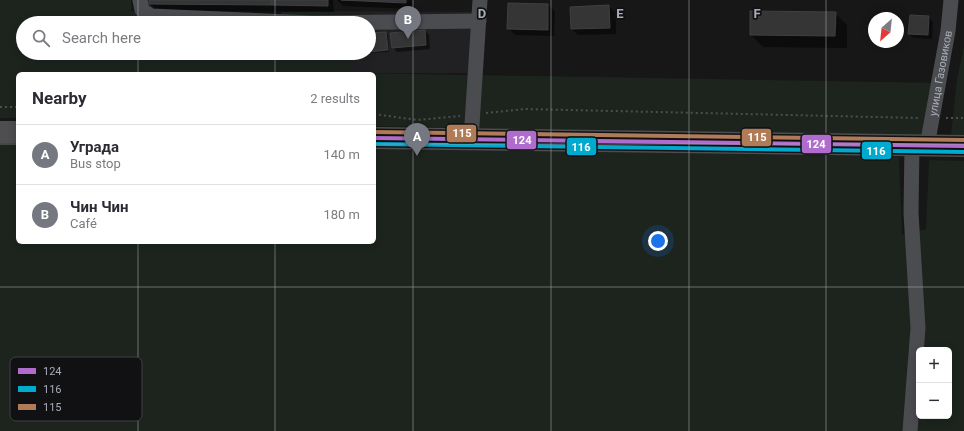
<!DOCTYPE html>
<html lang="en">
<head>
<meta charset="utf-8">
<style>
	:root { --surface:#fff; --page:#f2f2f3; --text:#2b2b33; --muted:#7c7c81; --line:#e1e1e2; --accent:#757880 }
	body { margin:0; font-family:Roboto,sans-serif; background:var(--page); color:var(--text) }
	.controls { position:absolute; right:12px; bottom:12px; display:grid; overflow:hidden; border-radius:6px; box-shadow:0 2px 10px #0003 }
	.controls button { width:36px; height:36px; display:grid; place-items:center; padding:0; border:0; border-bottom:1px solid var(--line); background:var(--surface); color:var(--text); font:20px sans-serif }
	.compass { position:absolute; left:868px; top:12px; width:36px; height:36px; border-radius:50%; background:var(--surface); box-shadow:0 2px 10px #0003; rotate:207deg }
	.you { position:absolute; left:658px; top:241px; width:14px; height:14px; margin:-10px; border:3px solid #fff; border-radius:50%; background:#1a73e8; box-shadow:0 0 0 6px #1a73e833 }
	.badge { display:grid; place-items:center; width:26px; height:26px; border-radius:50%; background:var(--accent); color:#fff; font-size:13px; font-weight:700 }
	.pin { position:absolute; translate:-50% -33px; filter:drop-shadow(0 1px 2px #0008) }
	.pin::after { content:''; position:absolute; top:21px; width:14px; height:12px; background:inherit; clip-path:polygon(0 0,100% 0,50% 100%) }
	.list { margin:0; padding:0; list-style:none }
	h2 { display:flex; justify-content:space-between; align-items:center; height:52px; margin:0; padding:0 16px; font-size:17px }
	h2 small { font-size:13px; font-weight:400; color:var(--muted) }
	.list li { display:grid; grid-template-columns:26px 1fr auto; gap:12px; align-items:center; box-sizing:border-box; height:60px; padding:0 16px; border-top:1px solid var(--line) }
	.list b { display:block; font-size:15px; white-space:nowrap }
	.list p { margin:0; font-size:13px; white-space:nowrap; color:var(--muted) }
	.list em { font-size:13px; font-style:normal; color:var(--muted) }
	.icon { flex:none; width:22px; height:22px; fill:none; stroke:currentColor; stroke-width:2; stroke-linecap:round; stroke-linejoin:round }
	.map { position:relative; flex:none; width:964px; height:431px; overflow:hidden }
	.search { position:absolute; background:var(--surface); box-shadow:0 2px 10px #0003; left:16px; top:16px; width:360px; height:44px; display:flex; align-items:center; gap:10px; box-sizing:border-box; padding:0 14px; border-radius:22px; color:var(--muted); font-size:15px }
	.panel { position:absolute; background:var(--surface); box-shadow:0 2px 10px #0003; left:16px; top:72px; width:360px; height:172px; border-radius:6px }
	.map>svg:first-child { display:block }
	.built { fill:#212123 }
	.green { fill:#1d241e; fill-rule:evenodd }
	.shadow { fill:#0007 }
	.building { fill:#353536; stroke:#3f4043 }
	.lines { fill:none; stroke-linecap:round; stroke-linejoin:round }
	.path { stroke:#4d4e52; stroke-width:2; stroke-dasharray:2 3; stroke-linecap:butt }
	.minor { stroke:#4b4c50; stroke-width:15 }
	.highway { stroke:#4e4e51; stroke-width:22 }
	.bus-1-casing { stroke:#111113; stroke-width:7 }
	.bus-2-casing { stroke:#111113; stroke-width:7 }
	.bus-3-casing { stroke:#111113; stroke-width:7 }
	.bus-1 { stroke:#b06ccc; stroke-width:4 }
	.bus-2 { stroke:#00a9ce; stroke-width:4 }
	.bus-3 { stroke:#b07c57; stroke-width:4 }
	.grid { fill:none; stroke:#a8adb8; stroke-width:1; stroke-opacity:0.55 }
	.labels { text-anchor:middle; stroke-width:3.5; stroke-linejoin:round; paint-order:stroke }
	.street-label { font-size:11px; fill:#a8adb8; stroke:#111113 }
	.key { fill:#111113; stroke:#3e4045; stroke-width:1 }
	.key-label { font-size:11px; fill:#a8adb8 }
	.grid-label { font-size:13px; text-anchor:middle; font-weight:bold; fill:#a8adb8; stroke:#111113; stroke-width:3.5; stroke-linejoin:round; paint-order:stroke }
	.line-badge { stroke:#111113; stroke-width:1.5 }
	.badge-label { font-size:11px; text-anchor:middle; font-weight:bold; fill:#fff }
</style>
</head>
<body>
<div class="map">
<svg width="964" height="431" viewBox="0 0 964 431">
	<rect width="100%" height="100%" fill="#171717"/>
	<path class="built" d="M328 11 474 12 472 73H352L345 53H369V23H333Z"/>
	<g class="green">
		<path d="M0 0H131V11H328L333 23H23V53H345L353 73 945 83 930 137 374 126V74H18V118H0Z"/>
		<path d="M964 46V141L951 135 957 79Z"/>
		<path d="M0 140 18 141V242H374V147L899 157 902 235 926 229 929 160 964 161V431H0ZM919 350H949V416H919Z"/>
	</g>
	<g class="shadow">
		<path d="M150 0H333L334 12H281V14L158 12 150 3Z"/>
		<path d="M337 0H412V9L343 6Z"/>
		<path d="M548 5 555 11 554 36 515 35 508 28Z"/>
		<path d="M609 6 616 13V34L578 35 572 29Z"/>
		<path d="M835 13 847 25V48L763 47 751 35Z"/>
		<path d="M929 17 933 22 932 39 914 38 909 34Z"/>
		<path d="M425 31 429 35 430 49 397 52 393 47Z"/>
		<path d="M386 33 388 35 389 52 367 53H369V34Z"/>
	</g>
	<g class="building">
		<path d="M149 0H272V5L149 4Z"/>
		<path d="M272 0H328V6L272 5Z"/>
		<path d="M341 0H406V3Z"/>
		<path d="M508 3 548 4V30L507 29Z"/>
		<path d="M609 5 610 28 571 29 570 7Z"/>
		<path d="M750 11 836 12 835 36 750 35Z"/>
		<path d="M910 15 929 16 928 35 908 34Z"/>
		<path d="M425 30 426 45 392 48 390 33Z"/>
		<path d="M386 32 388 50 369 52V33Z"/>
	</g>
	<g class="lines">
		<g class="path">
			<path d="M0 107H18"/>
			<path d="M486 113 525 109 920 118"/>
			<path d="M374 114 417 120 460 116"/>
			<path d="M946 118H964"/>
		</g>
		<g class="minor">
			<path d="M140 0 142 10 151 16 313 23 479 21"/>
			<path d="M471 140 480 0"/>
			<path id="s1" d="M927 146 948 31 951 0"/>
			<path d="M910 431 918 328 911 213 912 145"/>
		</g>
		<g class="highway">
			<path d="M0 132H18"/>
			<path d="M374 138 964 146"/>
		</g>
		<g class="bus-1-casing">
			<path id="bus-1" d="M374 138 964 146"/>
		</g>
		<g class="bus-2-casing">
			<path id="bus-2" d="M374 144 964 152"/>
		</g>
		<g class="bus-3-casing">
			<path id="bus-3" d="M374 132 964 140"/>
		</g>
		<use href="#bus-1" class="bus-1"/>
		<use href="#bus-2" class="bus-2"/>
		<use href="#bus-3" class="bus-3"/>
	</g>
	<path class="grid" d="M138 0V23M275 0V23M413 0V431M551 0V431M689 0V431M826 0V431M138 53V74M275 53V74M0 144H18M374 144H964M138 242V431M275 242V431M0 287H964"/>
	<g class="labels">
		<g class="street-label">
			<text dy="4" stroke="none"><textPath href="#s1" startOffset="74">улица Газовиков</textPath></text>
		</g>
	</g>
	<rect x="10" y="357" width="132" height="64" rx="6" class="key"/>
	<rect x="18" y="368" width="18" height="6" fill="#b06ccc"/>
	<rect x="18" y="386" width="18" height="6" fill="#00a9ce"/>
	<rect x="18" y="404" width="18" height="6" fill="#b07c57"/>
	<g class="key-label">
		<text x="43" y="375">124</text>
		<text x="43" y="393">116</text>
		<text x="43" y="411">115</text>
	</g>
	<g class="grid-label">
		<text x="482" y="18">D</text>
		<text x="620" y="18">E</text>
		<text x="757" y="18">F</text>
	</g>
	<g class="line-badge">
		<rect x="446" y="124" width="31" height="19" rx="4" fill="#b07c57"/>
		<rect x="741" y="128" width="31" height="19" rx="4" fill="#b07c57"/>
		<rect x="506" y="130" width="31" height="20" rx="4" fill="#b06ccc"/>
		<rect x="801" y="134" width="31" height="20" rx="4" fill="#b06ccc"/>
		<rect x="566" y="137" width="31" height="19" rx="4" fill="#00a9ce"/>
		<rect x="861" y="141" width="31" height="19" rx="4" fill="#00a9ce"/>
	</g>
	<g class="badge-label">
		<text x="462" y="137">115</text>
		<text x="757" y="141">115</text>
		<text x="522" y="144">124</text>
		<text x="816" y="148">124</text>
		<text x="581" y="151">116</text>
		<text x="876" y="155">116</text>
	</g>
</svg>
<div class="controls">
<button>+</button>
<button>−</button>
</div>
<svg class="compass" viewBox="-18 -18 36 36"><path d="M0-13l5 13h-10z" fill="#e53935"/><path d="M0 13l5-13h-10z" fill="#7c7c81"/></svg>
<div class="you"></div>
<div class="pin badge" style="left:417px;top:156px">A</div>
<div class="pin badge" style="left:408px;top:39px">B</div>
<div class="search"><svg class="icon" aria-label="search" viewBox="0 0 24 24"><circle cx="10" cy="10" r="6"/><path d="M15 15l6 6"/></svg>Search here</div>
<section class="panel">
<h2>Nearby<small>2 results</small></h2>
<ul class="list">
<li><span class="badge">A</span><div><b>Уграда</b><p>Bus stop</p></div><em>140 m</em></li>
<li><span class="badge">B</span><div><b>Чин Чин</b><p>Café</p></div><em>180 m</em></li>
</ul>
</section>
</div>
</body>
</html>
